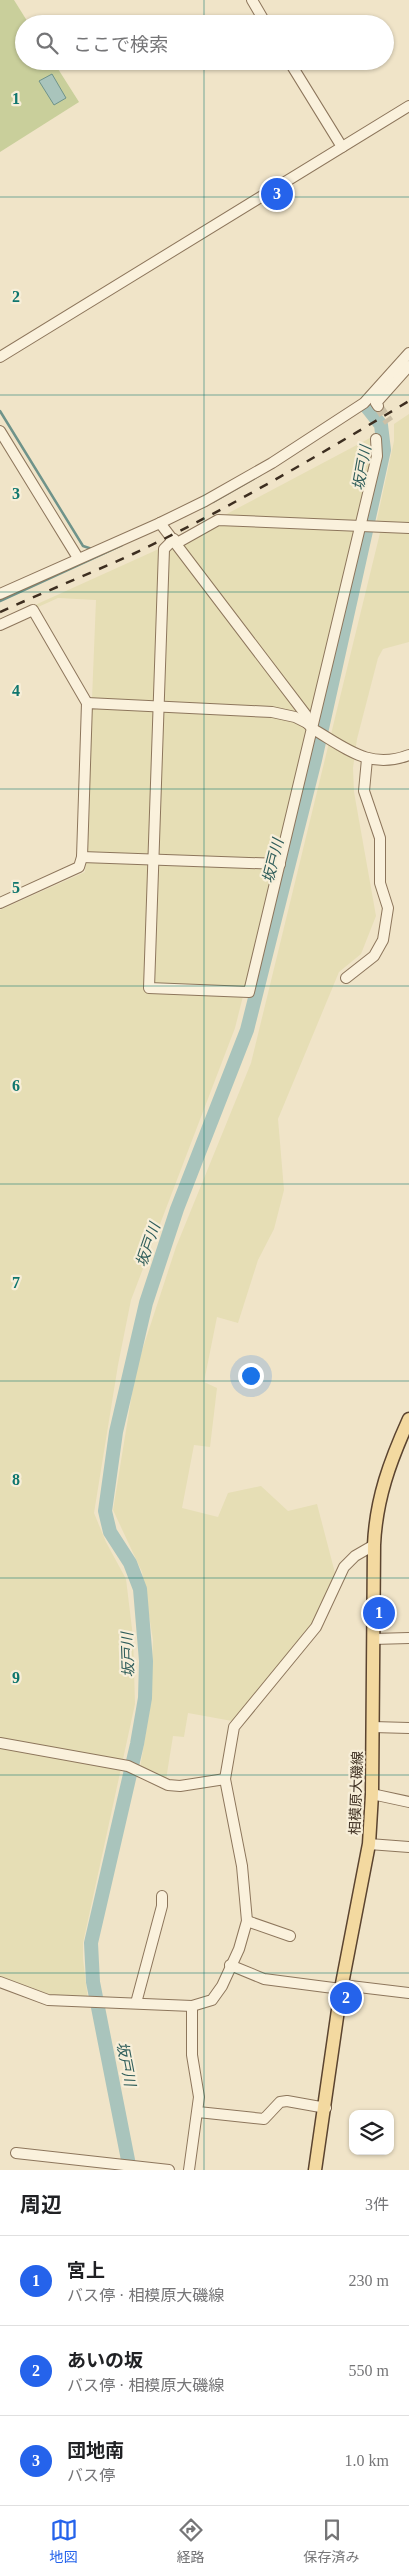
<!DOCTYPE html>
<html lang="ja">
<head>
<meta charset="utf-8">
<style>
	:root { --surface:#fff; --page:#f6f6f6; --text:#202124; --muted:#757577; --line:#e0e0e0; --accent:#2563eb }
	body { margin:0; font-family:"Times New Roman","Noto Sans JP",serif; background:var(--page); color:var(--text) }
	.controls { position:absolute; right:15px; bottom:15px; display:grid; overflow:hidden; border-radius:10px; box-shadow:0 1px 4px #0004 }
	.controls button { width:45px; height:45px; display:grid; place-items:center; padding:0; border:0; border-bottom:1px solid var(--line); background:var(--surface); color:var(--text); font:25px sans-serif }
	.you { position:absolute; left:250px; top:1375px; width:18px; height:18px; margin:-12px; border:4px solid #fff; border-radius:50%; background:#1a73e8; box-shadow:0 0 0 8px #1a73e833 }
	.badge { display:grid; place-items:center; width:32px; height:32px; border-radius:50%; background:var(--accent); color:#fff; font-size:16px; font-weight:700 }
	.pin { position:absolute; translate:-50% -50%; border:2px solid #fff; box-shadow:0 1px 5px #0006 }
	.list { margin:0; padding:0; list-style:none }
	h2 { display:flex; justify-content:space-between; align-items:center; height:65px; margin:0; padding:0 20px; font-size:21px }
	h2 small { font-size:16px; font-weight:400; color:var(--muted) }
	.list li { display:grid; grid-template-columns:32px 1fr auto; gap:15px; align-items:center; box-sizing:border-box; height:90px; padding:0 20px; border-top:1px solid var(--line) }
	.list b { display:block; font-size:19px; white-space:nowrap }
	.list p { margin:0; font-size:16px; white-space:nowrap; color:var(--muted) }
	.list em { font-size:16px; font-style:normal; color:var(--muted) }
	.icon { flex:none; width:28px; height:28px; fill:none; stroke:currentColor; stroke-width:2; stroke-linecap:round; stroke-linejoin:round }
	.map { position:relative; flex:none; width:409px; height:2170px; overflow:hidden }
	.search { position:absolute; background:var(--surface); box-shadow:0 1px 4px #0004; left:15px; right:15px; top:15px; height:55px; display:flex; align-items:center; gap:12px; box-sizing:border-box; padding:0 18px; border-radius:28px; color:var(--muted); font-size:19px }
	.sheet { height:335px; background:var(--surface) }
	nav { display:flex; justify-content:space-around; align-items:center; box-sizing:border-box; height:70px; border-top:1px solid var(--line); background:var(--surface); font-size:14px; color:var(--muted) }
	nav a { display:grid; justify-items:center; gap:2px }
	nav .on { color:var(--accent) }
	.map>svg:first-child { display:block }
	.farmland { fill:#e6deb5 }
	.green { fill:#c9cf9b }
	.water { fill:#a9c4bc; stroke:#6f938a }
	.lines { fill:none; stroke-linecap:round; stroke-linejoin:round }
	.stream { stroke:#6f938a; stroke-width:2.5 }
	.river { stroke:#a9c4bc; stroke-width:14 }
	.minor-tunnel { stroke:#ccc0a6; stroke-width:10; stroke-dasharray:10 5; stroke-linecap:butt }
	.minor-casing { stroke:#8d765c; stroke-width:12 }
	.major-casing { stroke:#5b4430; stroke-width:15 }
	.minor { stroke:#faf1dc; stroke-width:10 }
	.major { stroke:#f3d9a0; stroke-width:12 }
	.rail { stroke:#3d2e20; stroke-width:2.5; stroke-dasharray:9 9; stroke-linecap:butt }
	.grid { fill:none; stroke:#0f766e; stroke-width:1; stroke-opacity:0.55 }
	.labels { text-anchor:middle; stroke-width:4.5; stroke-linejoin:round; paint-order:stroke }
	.street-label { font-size:14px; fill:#3d2e20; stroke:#f7eed8 }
	.water-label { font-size:15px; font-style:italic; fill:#2f5d5a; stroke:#f7eed8 }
	.grid-label { font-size:16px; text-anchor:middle; font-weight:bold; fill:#0f766e; stroke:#f7eed8; stroke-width:4.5; stroke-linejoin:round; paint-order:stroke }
</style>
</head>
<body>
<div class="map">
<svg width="409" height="2170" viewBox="0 0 409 2170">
	<rect width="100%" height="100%" fill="#f0e4c8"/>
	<g class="farmland">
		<path d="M409 414V642L383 649 378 658 357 739 353 768 354 792 376 916 361 954 339 972 278 1119 284 1190 274 1229 258 1260 238 1323 217 1317 204 1382 217 1388 210 1447 194 1445 182 1508 218 1517 228 1493 261 1486 288 1511 317 1504 335 1573 313 1624 260 1690 232 1721 188 1713 184 1737 173 1736 165 1786 139 1774 150 1708 153 1640 142 1572 113 1510 136 1369 176 1247 251 1063 380 533 376 524 394 441V424Z"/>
		<path d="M370 438 372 458 308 738 235 1028 131 1300 118 1365 94 1513 106 1542 126 1579 133 1637 135 1704 83 1943V1959L88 2000 64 1999 18 1988 0 1980V910L85 872 96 600 58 598 36 608 35 605 172 543Z"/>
	</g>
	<path class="green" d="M0 0H14L29 24H24V61H53L79 102 0 152Z"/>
	<path class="water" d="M52 74 66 98 54 105 39 81Z"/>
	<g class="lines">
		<g class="stream">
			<path d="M0 411 83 546 92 549"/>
			<path d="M213 502 260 475"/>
			<path d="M0 601 122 545"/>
		</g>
		<path class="river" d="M130 2170 93 1982 91 1943 137 1744 145 1698 146 1661 140 1589 130 1563 110 1532 105 1511 116 1432 146 1303 177 1209 247 1030 315 760 384 450 381 425 366 406 376 394"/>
		<path class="minor-tunnel" d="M378 406 389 422"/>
		<g class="minor-casing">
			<g id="minor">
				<path d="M252 0 266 24"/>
				<path d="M289 61 342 147"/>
				<path d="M0 357 409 106"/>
				<path d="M378 406 376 403 409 366"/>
				<path d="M0 431 78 558"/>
				<path d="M160 523 205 501 272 463 364 403 409 353"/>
				<path d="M174 539 164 549 149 988 249 992 377 456 376 439"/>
				<path d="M177 543 218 520 409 528"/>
				<path d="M0 594 160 523 306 715 307 723"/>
				<path d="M0 625 33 610 87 703"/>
				<path d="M82 857 280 864"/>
				<path d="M0 903 79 867 82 857 87 703 272 712 295 717 307 723 313 729C347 749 370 770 409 755"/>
				<path d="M346 978 374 956 383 940 388 908 380 883V838L364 791 367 759"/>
				<path d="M373 1639 409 1638"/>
				<path d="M373 1727 409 1728"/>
				<path d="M0 1743 128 1766 168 1785 180 1786 225 1779"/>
				<path d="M372 1794 409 1802"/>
				<path d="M369 1844 409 1847"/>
				<path d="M247 1921 290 1936"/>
				<path d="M230 1965 264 1979 341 1989"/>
				<path d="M0 1982 48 2000 192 2006 212 2000 222 1986 239 1949 247 1921 242 1866 225 1779 234 1727 316 1627 344 1567 355 1556 374 1545"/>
				<path d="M342 1985 409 1993"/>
				<path d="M136 2003 162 1906V1896"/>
				<path d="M198 2112 264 2119 280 2102 287 2101 326 2108"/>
				<path d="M16 2153 169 2170"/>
				<path d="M189 2170 199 2097 192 2055V2006"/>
			</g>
		</g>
		<g class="major-casing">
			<path id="major" d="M315 2170 341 1989 369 1844 372 1794 374 1545C376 1499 390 1461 409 1419"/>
		</g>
		<use href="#minor" class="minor"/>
		<use href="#major" class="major"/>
		<path class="rail" d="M0 612C44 592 89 574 133 554 228 509 319 455 409 401"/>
	</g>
	<path class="grid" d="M204 0V24M204 61V2170M0 197H409M0 395H409M0 592H409M0 789H409M0 986H409M0 1184H409M0 1381H409M0 1578H409M0 1775H409M0 1973H409"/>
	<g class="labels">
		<g class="street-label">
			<text transform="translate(356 1793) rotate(-88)" y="5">相模原大磯線</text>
		</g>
		<g class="water-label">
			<text transform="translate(362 468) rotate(-80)" y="5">坂戸川</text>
			<text transform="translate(273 861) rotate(-76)" y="5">坂戸川</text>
			<text transform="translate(148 1245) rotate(-71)" y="5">坂戸川</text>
			<text transform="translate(128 1655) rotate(-92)" y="5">坂戸川</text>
			<text transform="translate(126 2064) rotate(79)" y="5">坂戸川</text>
		</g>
	</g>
	<g class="grid-label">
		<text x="16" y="104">1</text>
		<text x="16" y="302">2</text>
		<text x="16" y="499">3</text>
		<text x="16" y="696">4</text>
		<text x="16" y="893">5</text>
		<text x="16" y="1091">6</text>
		<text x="16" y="1288">7</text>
		<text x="16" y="1485">8</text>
		<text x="16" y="1683">9</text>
	</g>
</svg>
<div class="controls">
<button><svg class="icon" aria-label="layers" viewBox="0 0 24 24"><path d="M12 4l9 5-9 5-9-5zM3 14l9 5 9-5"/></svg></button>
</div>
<div class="you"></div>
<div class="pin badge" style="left:379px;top:1613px">1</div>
<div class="pin badge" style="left:346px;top:1998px">2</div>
<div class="pin badge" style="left:277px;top:194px">3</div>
<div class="search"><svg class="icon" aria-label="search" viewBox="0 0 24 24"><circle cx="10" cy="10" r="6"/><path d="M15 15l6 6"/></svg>ここで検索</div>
</div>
<section class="sheet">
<h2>周辺<small>3件</small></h2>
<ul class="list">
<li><span class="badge">1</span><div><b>宮上</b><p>バス停 · 相模原大磯線</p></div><em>230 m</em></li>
<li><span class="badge">2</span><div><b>あいの坂</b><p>バス停 · 相模原大磯線</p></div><em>550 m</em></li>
<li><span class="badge">3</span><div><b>団地南</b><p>バス停</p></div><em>1.0 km</em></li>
</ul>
</section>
<nav>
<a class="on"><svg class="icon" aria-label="map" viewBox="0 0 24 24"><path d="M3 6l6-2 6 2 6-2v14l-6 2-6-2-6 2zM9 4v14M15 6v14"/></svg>地図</a>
<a><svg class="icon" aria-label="directions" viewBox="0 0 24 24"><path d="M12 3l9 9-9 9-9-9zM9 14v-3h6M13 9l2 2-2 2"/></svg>経路</a>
<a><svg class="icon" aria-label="saved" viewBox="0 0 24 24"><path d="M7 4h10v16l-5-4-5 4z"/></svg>保存済み</a>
</nav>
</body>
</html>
